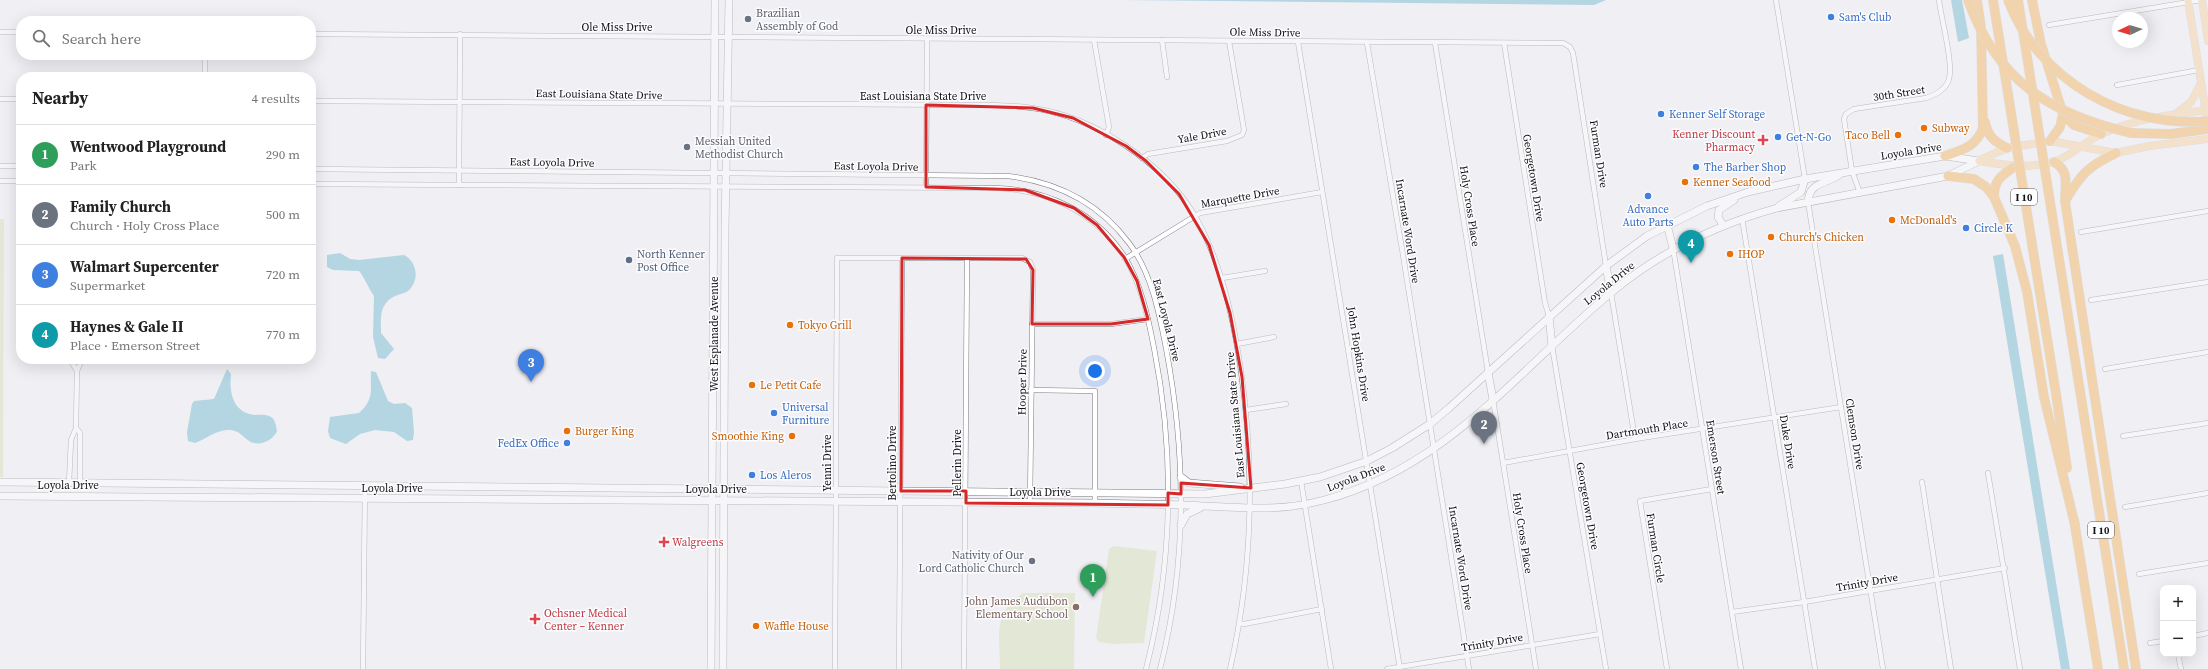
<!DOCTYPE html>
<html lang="en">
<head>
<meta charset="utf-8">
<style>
	:root { --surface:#fff; --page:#f6f6f6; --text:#222; --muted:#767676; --line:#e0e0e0; --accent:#0b8043 }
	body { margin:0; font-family:"Source Serif 4",serif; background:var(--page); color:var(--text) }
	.controls { position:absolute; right:12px; bottom:12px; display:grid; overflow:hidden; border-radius:8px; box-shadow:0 4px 16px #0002 }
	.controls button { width:36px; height:36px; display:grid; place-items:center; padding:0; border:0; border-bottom:1px solid var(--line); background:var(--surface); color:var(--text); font:20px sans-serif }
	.compass { position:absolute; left:2112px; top:12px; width:36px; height:36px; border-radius:50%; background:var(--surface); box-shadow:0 4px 16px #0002; rotate:266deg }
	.you { position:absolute; left:1095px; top:371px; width:14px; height:14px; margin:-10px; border:3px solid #fff; border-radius:50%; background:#1a73e8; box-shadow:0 0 0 6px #1a73e833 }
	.badge { display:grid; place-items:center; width:26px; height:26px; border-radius:50%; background:var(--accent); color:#fff; font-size:13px; font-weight:700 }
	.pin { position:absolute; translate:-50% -33px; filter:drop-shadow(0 1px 2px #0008) }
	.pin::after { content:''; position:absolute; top:21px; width:14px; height:12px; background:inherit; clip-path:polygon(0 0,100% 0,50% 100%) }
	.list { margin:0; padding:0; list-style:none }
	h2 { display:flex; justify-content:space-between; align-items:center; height:52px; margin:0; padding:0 16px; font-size:17px }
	h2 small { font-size:13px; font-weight:400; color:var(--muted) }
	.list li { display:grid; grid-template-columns:26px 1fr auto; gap:12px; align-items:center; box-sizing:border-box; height:60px; padding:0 16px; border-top:1px solid var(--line) }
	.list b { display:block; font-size:15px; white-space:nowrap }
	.list p { margin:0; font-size:13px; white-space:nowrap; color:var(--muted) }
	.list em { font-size:13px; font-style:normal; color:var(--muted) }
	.icon { flex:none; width:22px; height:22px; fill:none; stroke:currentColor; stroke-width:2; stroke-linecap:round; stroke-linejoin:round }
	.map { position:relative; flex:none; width:2208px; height:669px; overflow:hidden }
	.search { position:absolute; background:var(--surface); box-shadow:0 4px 16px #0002; left:16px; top:16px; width:300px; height:44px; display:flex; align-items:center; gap:10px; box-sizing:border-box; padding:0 14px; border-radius:16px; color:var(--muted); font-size:15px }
	.panel { position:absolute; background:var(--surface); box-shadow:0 4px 16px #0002; left:16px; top:72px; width:300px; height:292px; border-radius:16px }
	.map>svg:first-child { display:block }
	.park { fill:#d4e1b1 }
	.water { fill:#6eb5cd }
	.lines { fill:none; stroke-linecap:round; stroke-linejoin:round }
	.street-casing { stroke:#7b7c80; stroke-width:5.5 }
	.secondary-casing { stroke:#7b7c80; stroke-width:8 }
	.primary-casing { stroke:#cbcbcb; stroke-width:8 }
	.highway-casing { stroke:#cbcbcb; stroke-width:10 }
	.street { stroke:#fff; stroke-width:4.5 }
	.secondary { stroke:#fff; stroke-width:7 }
	.primary { stroke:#f8d09a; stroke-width:7 }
	.highway { stroke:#f4b157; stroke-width:9 }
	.highway-bridge-casing { stroke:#cbcbcb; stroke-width:10; stroke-linecap:butt }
	.highway-bridge { stroke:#f4b157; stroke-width:9 }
	.marked { fill:none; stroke:#d62828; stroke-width:3; stroke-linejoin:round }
	.shop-dot { fill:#3f7fe0; stroke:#fdfdff; stroke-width:1.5 }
	.worship-dot { fill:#6b7280; stroke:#fdfdff; stroke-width:1.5 }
	.food-dot { fill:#e8710a; stroke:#fdfdff; stroke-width:1.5 }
	.health-dot { fill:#e0444e; stroke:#fdfdff; stroke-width:1.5 }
	.service-dot { fill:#5c6f8a; stroke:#fdfdff; stroke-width:1.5 }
	.education-dot { fill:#8d6e63; stroke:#fdfdff; stroke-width:1.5 }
	.labels { text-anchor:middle; stroke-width:3; stroke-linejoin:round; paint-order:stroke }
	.shield { fill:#fdfdff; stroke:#58585a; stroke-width:1 }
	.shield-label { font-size:10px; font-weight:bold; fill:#111113 }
	.worship-label { font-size:11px; fill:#5b616d; stroke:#fdfdff; text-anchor:start }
	.shop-label { font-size:11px; fill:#366cbe; stroke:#fdfdff; text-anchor:start }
	.street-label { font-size:11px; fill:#111113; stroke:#fdfdff }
	.food-label { font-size:11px; fill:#c56008; stroke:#fdfdff; text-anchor:start }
	.health-label { font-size:11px; fill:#be3a42; stroke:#fdfdff; text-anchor:start }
	.service-label { font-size:11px; fill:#4e5e75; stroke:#fdfdff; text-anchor:start }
	.education-label { font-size:11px; fill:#785e54; stroke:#fdfdff; text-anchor:end }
</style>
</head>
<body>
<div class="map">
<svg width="2208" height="669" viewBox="0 0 2208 669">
	<rect width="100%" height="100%" fill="#efeff4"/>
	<g class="park">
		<path d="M0 219H4L3 477H0Z"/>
		<path d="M1113 546 1157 551 1144 643 1113 644 1099 642 1096 638 1109 549Z"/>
		<path d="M1023 593H1075L1074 669H1000C1000 636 992 613 1023 593Z"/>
	</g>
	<g class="water">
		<path d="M1124 0H1606L1594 5Z"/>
		<path d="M1951 0H1962L1969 38 1958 42Z"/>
		<path d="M340 253 350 259 359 260 404 255C416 261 420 278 410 289 403 297 392 291 383 308 380 315 381 325 381 333L394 349 385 359 378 358 373 337 374 296C369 289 363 275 359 271L333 270 327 267V255Z"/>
		<path d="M2003 254 2070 669H2061L1993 256Z"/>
		<path d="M227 369 231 374C229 393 233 413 255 415 260 415 266 414 271 417 275 419 276 426 277 431 274 439 263 445 254 443 243 440 242 429 227 430 214 431 206 439 195 443L188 441 187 432 192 404 194 401 214 399Z"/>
		<path d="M371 371 376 372 388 401 394 404 405 403 412 408 414 432 413 440 407 441 394 432 375 430 360 434 346 444 330 438 328 431 330 417 359 413C375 399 370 389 371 371Z"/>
	</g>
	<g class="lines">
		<g class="street-casing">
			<g id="street">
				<path d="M1776 0 1805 179"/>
				<path d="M2049 25 2201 0"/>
				<path d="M0 32H21"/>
				<path d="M311 34 1563 43 1570 47 1573 53 1606 266"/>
				<path d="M1094 40 1109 127 1106 135"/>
				<path d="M1162 40 1167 77"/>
				<path d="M1298 42 1400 669"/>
				<path d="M1367 43 1403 255 1469 669"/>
				<path d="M1435 43 1488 372"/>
				<path d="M1504 43 1545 303 1549 316"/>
				<path d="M205 77V55"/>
				<path d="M2117 85 2199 70"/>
				<path d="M0 99H21"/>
				<path d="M311 101 993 105C1006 106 1019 106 1032 108 1093 116 1164 163 1195 216 1221 262 1232 313 1240 364 1255 465 1253 569 1230 669"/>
				<path d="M1142 158 1148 154 1227 141 1242 135 1244 130 1229 41"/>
				<path d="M0 166H21"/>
				<path d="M311 169 1008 176C1057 182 1099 203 1129 243 1151 272 1159 312 1166 348 1186 454 1187 564 1160 669"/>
				<path d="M0 181H21"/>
				<path d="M311 184 996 188C1048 190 1095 212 1124 256 1141 283 1148 317 1154 348 1175 454 1173 564 1146 669"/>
				<path d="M459 185 460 34"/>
				<path d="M926 187 927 39"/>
				<path d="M1860 193 1852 171 1844 119 1846 114 1854 109 1926 98C1935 95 1944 91 1948 82 1955 67 1941 19 1939 0"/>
				<path d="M1808 202 1883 669"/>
				<path d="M1742 218 1815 669"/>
				<path d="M2081 232 2208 211"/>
				<path d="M1673 248 1741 669"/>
				<path d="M1125 259 1200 213 1322 192"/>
				<path d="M1222 278 1265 271"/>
				<path d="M1611 293 1635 439"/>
				<path d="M2091 300 2208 282"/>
				<path d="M1032 324H1111L1148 319"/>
				<path d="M1237 344 1274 337"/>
				<path d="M1552 346 1606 669"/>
				<path d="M70 359 77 371"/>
				<path d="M2105 369 2208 352"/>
				<path d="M1031 390 1095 391V503"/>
				<path d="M1493 400 1536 669"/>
				<path d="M1246 410 1286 404"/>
				<path d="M76 428 80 433V483"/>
				<path d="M2123 436 2208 423"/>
				<path d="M1503 463 1635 439 1841 407"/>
				<path d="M1988 473 2020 669"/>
				<path d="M1301 481 1331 669"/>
				<path d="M1922 482 1951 669"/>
				<path d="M69 483 71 440 76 428 77 371 82 359"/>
				<path d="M2125 507 2208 493"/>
				<path d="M2139 574 2208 563"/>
				<path d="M1732 612 1804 602 2005 568"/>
				<path d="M1239 623 1244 624 1322 609"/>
				<path d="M2193 636 2208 633"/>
				<path d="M2150 643 2163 641"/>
				<path d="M2178 654 2181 669"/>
				<path d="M363 669 365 485"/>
				<path d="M835 669 837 258H1022L1030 262 1033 270 1030 503"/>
				<path d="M899 669 902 258"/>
				<path d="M964 669 967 258"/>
				<path d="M1387 669 1600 634"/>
				<path d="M1667 669 1640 501 1712 489"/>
			</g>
		</g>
		<g class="secondary-casing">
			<g id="secondary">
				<path d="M1808 202C1809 182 1826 184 1839 175"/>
				<path d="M1779 206 1801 192 1805 179"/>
				<path d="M1667 225 1673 248"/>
				<path d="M1723 225 1718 217 1719 210 1734 200"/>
				<path d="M1606 266 1611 293"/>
				<path d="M1549 316 1552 346"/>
				<path d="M1488 372 1493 400"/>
				<path d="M1181 477 1189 483 1240 487"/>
				<path d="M0 482 1205 494 1285 484 1320 477 1367 461 1392 448 1430 424 1449 408 1606 266 1647 236 1707 206 1748 192 1805 179 1945 156 1979 161"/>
				<path d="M0 496 1095 503C1125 504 1155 504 1185 505 1233 507 1277 513 1324 500 1447 468 1519 369 1612 292 1661 251 1716 225 1777 208L1948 176 1979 161"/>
				<path d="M1181 525 1187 514 1200 508"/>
				<path d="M711 669 715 0"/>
				<path d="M723 669 725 229 729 0"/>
			</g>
		</g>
		<g class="primary-casing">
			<g id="primary">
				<path d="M2188 0 2208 126"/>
				<path d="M2202 0 2208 41"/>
				<path d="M2178 112 2191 102 2201 83"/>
				<path d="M1980 160 2007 148 2050 141 2116 153 2149 146 2208 139"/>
				<path d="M1979 161C2003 165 2029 169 2054 162 2071 156 2085 142 2101 134 2134 119 2172 114 2208 110"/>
			</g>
		</g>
		<g class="highway-casing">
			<g id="highway">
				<path d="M2032 0 2041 44 2063 114 2060 127 2050 141"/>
				<path d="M2063 114 2074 125 2101 134"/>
				<path d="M1985 122C1988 137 1995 142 2007 148"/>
				<path d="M2131 133 2171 134 2208 129"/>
				<path d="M1945 156C1962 150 1976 147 1983 128L1981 27 1977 0"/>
				<path d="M2054 162C2070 171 2065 184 2065 201L2136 669"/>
				<path d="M1948 176 1974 179 1986 187 1994 197 2015 246 2027 292 2044 397 2075 525"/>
				<path d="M1994 197C1994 180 2001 176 2014 167"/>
				<path d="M2065 201C2081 174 2087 167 2116 153"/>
				<path d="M2080 391 2124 669"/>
				<path d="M2056 394 2067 468"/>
				<path d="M2074 520 2098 669"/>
			</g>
		</g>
		<use href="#street" class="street"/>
		<use href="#secondary" class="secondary"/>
		<use href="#primary" class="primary"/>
		<use href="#highway" class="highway"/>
		<g class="highway-bridge-casing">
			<g id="highway-bridge">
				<path d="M1968 0C1997 81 2050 114 2131 133"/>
				<path d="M1993 0 2056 394"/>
				<path d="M2008 0C2038 80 2125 129 2208 121"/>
				<path d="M2018 0 2080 391"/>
			</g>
		</g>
		<use href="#highway-bridge" class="highway-bridge"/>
	</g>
	<path d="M0 0H2208V669H0ZM926 105 1033 108 1073 118 1126 146 1146 161 1179 194 1209 245 1230 313 1242 377 1251 488 1181 483V494L1168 493V505L966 503V491H901L902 258 1026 259 1033 270 1032 324H1111L1148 319 1137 281 1124 257 1097 225 1074 208 1025 190 926 187Z" fill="#efeff4" fill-opacity=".55" fill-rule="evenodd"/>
	<path class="marked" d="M926 105 1033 108 1073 118 1126 146 1146 161 1179 194 1209 245 1230 313 1242 377 1251 488 1181 483V494L1168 493V505L966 503V491H901L902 258 1026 259 1033 270 1032 324H1111L1148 319 1137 281 1124 257 1097 225 1074 208 1025 190 926 187Z"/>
	<g class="shop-dot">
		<circle cx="1831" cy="17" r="4"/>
		<circle cx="1661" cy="114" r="4"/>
		<circle cx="1778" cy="137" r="4"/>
		<circle cx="1696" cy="167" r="4"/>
		<circle cx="1648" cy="196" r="4"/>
		<circle cx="1966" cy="228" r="4"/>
		<circle cx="774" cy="413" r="4"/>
		<circle cx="567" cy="443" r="4"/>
		<circle cx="752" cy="475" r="4"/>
	</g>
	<g class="worship-dot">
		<circle cx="748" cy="19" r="4"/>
		<circle cx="687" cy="147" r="4"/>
		<circle cx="1032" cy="561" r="4"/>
	</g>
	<g class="food-dot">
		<circle cx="1924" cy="128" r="4"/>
		<circle cx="1898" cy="135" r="4"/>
		<circle cx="1685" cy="182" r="4"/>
		<circle cx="1892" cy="220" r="4"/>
		<circle cx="1771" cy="237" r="4"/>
		<circle cx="1730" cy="254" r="4"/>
		<circle cx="790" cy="325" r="4"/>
		<circle cx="752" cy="385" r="4"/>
		<circle cx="567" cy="431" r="4"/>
		<circle cx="792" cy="436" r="4"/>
		<circle cx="756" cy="626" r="4"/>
	</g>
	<g class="health-dot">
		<path d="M1761 134h4v4h4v4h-4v4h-4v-4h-4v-4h4z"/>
		<path d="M662 536h4v4h4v4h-4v4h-4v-4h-4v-4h4z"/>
		<path d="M533 613h4v4h4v4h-4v4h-4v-4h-4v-4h4z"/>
	</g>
	<circle class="service-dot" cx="629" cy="260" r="4"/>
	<circle class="education-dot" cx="1076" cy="607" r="4"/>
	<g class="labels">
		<g class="shield">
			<rect x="2011" y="189" width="26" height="16" rx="3"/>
			<rect x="2088" y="522" width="26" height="16" rx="3"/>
		</g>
		<g class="shield-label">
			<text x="2024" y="201">I 10</text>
			<text x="2101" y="534">I 10</text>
		</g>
		<g class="worship-label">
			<text x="756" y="17">Brazilian<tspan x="756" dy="13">Assembly of God</tspan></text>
			<text x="695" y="145">Messiah United<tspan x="695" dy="13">Methodist Church</tspan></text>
			<text x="1024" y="559" text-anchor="end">Nativity of Our<tspan x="1024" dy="13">Lord Catholic Church</tspan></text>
		</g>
		<g class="shop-label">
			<text x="1839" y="21">Sam's Club</text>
			<text x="1669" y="118">Kenner Self Storage</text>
			<text x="1786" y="141">Get-N-Go</text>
			<text x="1704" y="171">The Barber Shop</text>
			<text x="1648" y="213" text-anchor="middle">Advance<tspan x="1648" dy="13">Auto Parts</tspan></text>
			<text x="1974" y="232">Circle K</text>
			<text x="782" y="411">Universal<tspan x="782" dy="13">Furniture</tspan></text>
			<text x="559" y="447" text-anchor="end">FedEx Office</text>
			<text x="760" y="479">Los Aleros</text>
		</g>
		<g class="street-label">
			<text x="617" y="31">Ole Miss Drive</text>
			<text x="941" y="34">Ole Miss Drive</text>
			<text transform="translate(1265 32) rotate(1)" y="4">Ole Miss Drive</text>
			<text transform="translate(1899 93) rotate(-9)" y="4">30th Street</text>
			<text transform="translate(599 94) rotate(1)" y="4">East Louisiana State Drive</text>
			<text x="923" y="100">East Louisiana State Drive</text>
			<text transform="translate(1202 135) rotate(-10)" y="4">Yale Drive</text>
			<text transform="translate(1911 151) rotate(-9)" y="4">Loyola Drive</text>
			<text transform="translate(1599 154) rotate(81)" y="4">Furman Drive</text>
			<text transform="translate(552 162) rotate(1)" y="4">East Loyola Drive</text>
			<text transform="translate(876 166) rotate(1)" y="4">East Loyola Drive</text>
			<text transform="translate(1534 178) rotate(81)" y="4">Georgetown Drive</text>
			<text transform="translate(1240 197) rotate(-10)" y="4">Marquette Drive</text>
			<text transform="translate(1470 206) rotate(81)" y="4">Holy Cross Place</text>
			<text transform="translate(1408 231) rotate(81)" y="4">Incarnate Word Drive</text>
			<text transform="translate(1609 283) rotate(-39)" y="4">Loyola Drive</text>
			<text transform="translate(1167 320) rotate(76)" y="4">East Loyola Drive</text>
			<text transform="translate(714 334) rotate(-90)" y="4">West Esplanade Avenue</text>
			<text transform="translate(1359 354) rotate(81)" y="4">John Hopkins Drive</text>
			<text transform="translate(1022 382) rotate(-89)" y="4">Hooper Drive</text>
			<text transform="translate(1235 415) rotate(-95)" y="4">East Louisiana State Drive</text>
			<text transform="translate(1647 429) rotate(-9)" y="4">Dartmouth Place</text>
			<text transform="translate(1855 434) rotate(81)" y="4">Clemson Drive</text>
			<text transform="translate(1788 442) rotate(81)" y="4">Duke Drive</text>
			<text transform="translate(1716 457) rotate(81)" y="4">Emerson Street</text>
			<text transform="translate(827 463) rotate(-90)" y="4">Yenni Drive</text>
			<text transform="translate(892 463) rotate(-90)" y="4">Bertolino Drive</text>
			<text transform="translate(957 463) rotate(-90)" y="4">Pellerin Drive</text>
			<text transform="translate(1356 477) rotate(-21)" y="4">Loyola Drive</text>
			<text x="68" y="489">Loyola Drive</text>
			<text x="392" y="492">Loyola Drive</text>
			<text x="716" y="493">Loyola Drive</text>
			<text x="1040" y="496">Loyola Drive</text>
			<text transform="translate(1588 506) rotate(80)" y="4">Georgetown Drive</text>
			<text transform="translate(1523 533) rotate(81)" y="4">Holy Cross Place</text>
			<text transform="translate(1656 548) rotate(81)" y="4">Furman Circle</text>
			<text transform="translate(1461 558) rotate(81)" y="4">Incarnate Word Drive</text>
			<text transform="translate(1867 582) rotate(-10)" y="4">Trinity Drive</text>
			<text transform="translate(1492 642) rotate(-10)" y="4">Trinity Drive</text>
		</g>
		<g class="food-label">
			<text x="1932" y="132">Subway</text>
			<text x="1890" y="139" text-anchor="end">Taco Bell</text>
			<text x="1693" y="186">Kenner Seafood</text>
			<text x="1900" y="224">McDonald's</text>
			<text x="1779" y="241">Church's Chicken</text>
			<text x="1738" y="258">IHOP</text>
			<text x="798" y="329">Tokyo Grill</text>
			<text x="760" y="389">Le Petit Cafe</text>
			<text x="575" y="435">Burger King</text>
			<text x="784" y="440" text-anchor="end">Smoothie King</text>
			<text x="764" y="630">Waffle House</text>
		</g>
		<g class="health-label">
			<text x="1755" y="138" text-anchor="end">Kenner Discount<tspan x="1755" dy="13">Pharmacy</tspan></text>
			<text x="672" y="546">Walgreens</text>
			<text x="544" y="617">Ochsner Medical<tspan x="544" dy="13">Center – Kenner</tspan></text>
		</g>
		<g class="service-label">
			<text x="637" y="258">North Kenner<tspan x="637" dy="13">Post Office</tspan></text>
		</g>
		<g class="education-label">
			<text x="1068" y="605">John James Audubon<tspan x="1068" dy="13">Elementary School</tspan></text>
		</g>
	</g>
</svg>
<div class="controls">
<button>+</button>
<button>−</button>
</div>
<svg class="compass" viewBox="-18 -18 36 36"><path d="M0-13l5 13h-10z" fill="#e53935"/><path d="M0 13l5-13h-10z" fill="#767676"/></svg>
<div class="you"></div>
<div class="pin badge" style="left:1093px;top:597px;background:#2e9e5b">1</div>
<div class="pin badge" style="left:1484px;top:444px;background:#6b7280">2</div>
<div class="pin badge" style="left:531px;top:382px;background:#3f7fe0">3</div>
<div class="pin badge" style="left:1691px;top:263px;background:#0f9aa8">4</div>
<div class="search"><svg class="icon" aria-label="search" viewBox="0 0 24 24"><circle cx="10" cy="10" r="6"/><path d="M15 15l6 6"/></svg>Search here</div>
<section class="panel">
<h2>Nearby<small>4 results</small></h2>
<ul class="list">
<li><span class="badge" style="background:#2e9e5b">1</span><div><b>Wentwood Playground</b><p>Park</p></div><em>290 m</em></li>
<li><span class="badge" style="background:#6b7280">2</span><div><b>Family Church</b><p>Church · Holy Cross Place</p></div><em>500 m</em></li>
<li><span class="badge" style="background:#3f7fe0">3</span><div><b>Walmart Supercenter</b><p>Supermarket</p></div><em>720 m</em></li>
<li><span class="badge" style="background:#0f9aa8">4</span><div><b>Haynes &amp; Gale II</b><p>Place · Emerson Street</p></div><em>770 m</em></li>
</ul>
</section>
</div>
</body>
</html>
